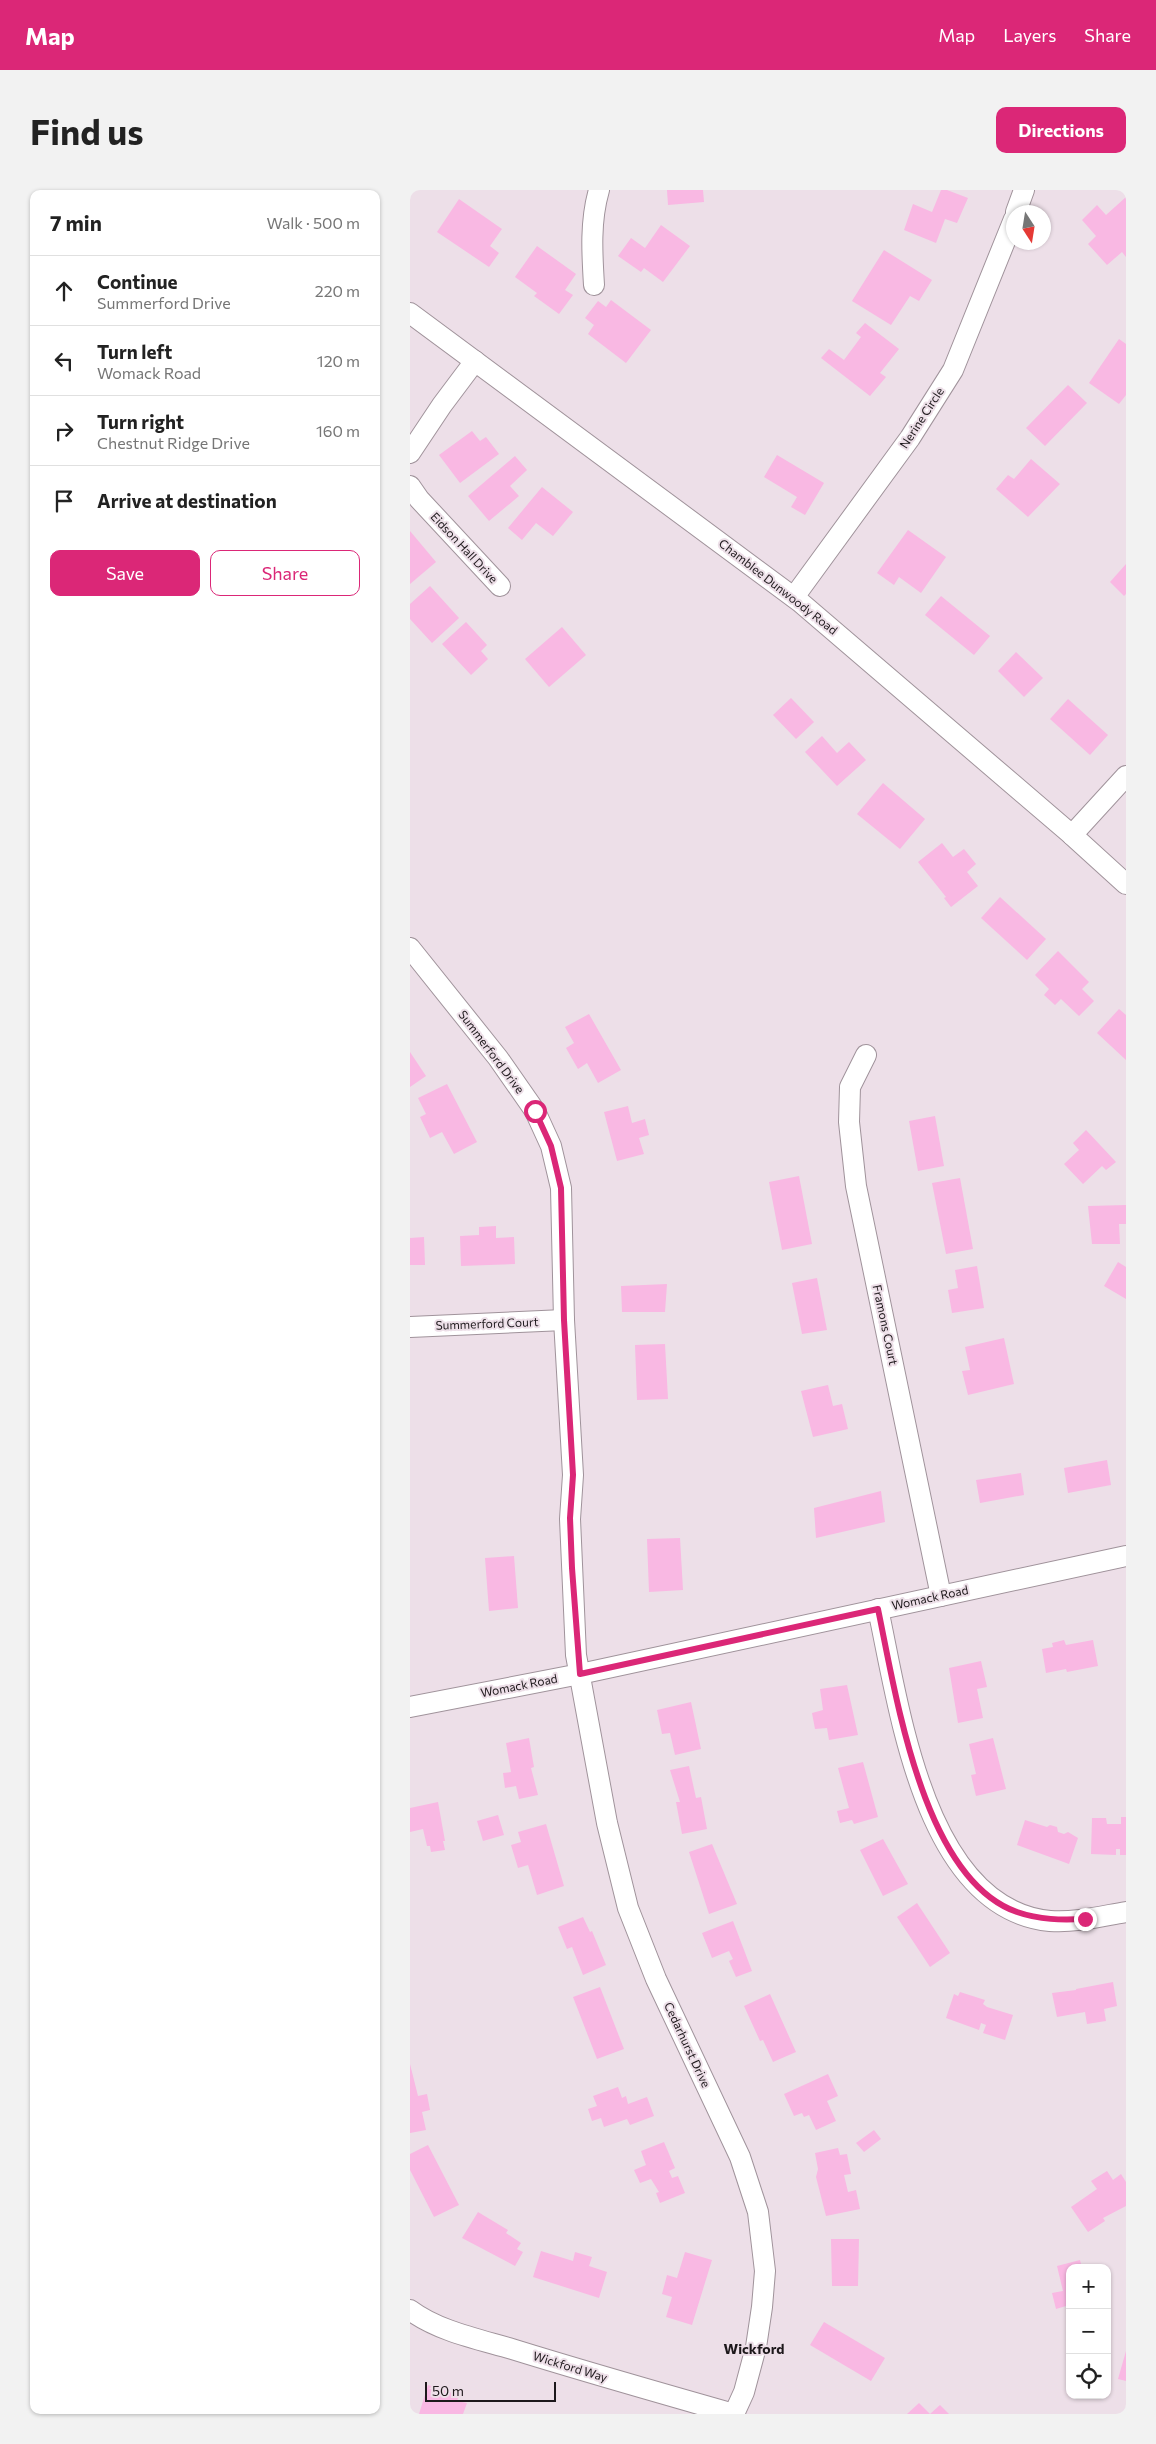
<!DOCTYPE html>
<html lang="en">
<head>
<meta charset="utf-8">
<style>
	:root { --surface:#fff; --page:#f2f2f2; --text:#222; --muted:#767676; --line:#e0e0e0; --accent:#db2777 }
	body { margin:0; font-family:Commissioner,sans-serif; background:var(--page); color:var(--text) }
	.controls { position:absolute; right:15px; bottom:15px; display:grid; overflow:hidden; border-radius:10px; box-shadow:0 1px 4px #0004 }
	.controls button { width:45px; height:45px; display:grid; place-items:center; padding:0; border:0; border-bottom:1px solid var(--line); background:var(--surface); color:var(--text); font:25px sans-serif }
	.compass { position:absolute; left:596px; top:15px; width:45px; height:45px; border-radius:50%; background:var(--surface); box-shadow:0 1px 4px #0004; rotate:168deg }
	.scale { position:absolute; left:15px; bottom:12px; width:131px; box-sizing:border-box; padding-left:5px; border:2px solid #1d181b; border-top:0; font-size:14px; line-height:18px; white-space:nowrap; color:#1d181b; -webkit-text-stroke:4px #eddfe8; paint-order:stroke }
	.stop { position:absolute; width:15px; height:15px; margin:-11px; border:4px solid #db2777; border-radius:50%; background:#fff }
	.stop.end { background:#db2777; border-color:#fff; box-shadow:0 1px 5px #0008 }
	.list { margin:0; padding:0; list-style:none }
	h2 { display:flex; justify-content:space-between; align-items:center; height:65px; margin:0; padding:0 20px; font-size:21px }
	h2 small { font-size:16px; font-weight:400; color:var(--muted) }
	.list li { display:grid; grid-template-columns:32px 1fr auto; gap:15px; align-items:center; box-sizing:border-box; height:70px; padding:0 20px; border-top:1px solid var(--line) }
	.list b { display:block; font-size:19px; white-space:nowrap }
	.list p { margin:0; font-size:16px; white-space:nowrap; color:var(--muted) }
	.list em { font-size:16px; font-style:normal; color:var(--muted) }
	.actions { display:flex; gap:10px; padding:15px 20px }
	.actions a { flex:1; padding:11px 0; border:1px solid var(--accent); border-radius:10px; text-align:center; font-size:18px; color:var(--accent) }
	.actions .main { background:var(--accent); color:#fff }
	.icon { flex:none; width:28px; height:28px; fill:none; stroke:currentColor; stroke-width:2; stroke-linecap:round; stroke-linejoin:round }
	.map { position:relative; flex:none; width:716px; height:2224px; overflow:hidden; border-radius:10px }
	header { display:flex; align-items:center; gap:30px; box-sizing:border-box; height:70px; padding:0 25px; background:var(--accent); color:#fff }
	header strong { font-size:24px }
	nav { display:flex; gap:28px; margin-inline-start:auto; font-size:18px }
	.intro { display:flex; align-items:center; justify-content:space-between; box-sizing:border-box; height:120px; padding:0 30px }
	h1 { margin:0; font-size:35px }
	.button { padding:12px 22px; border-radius:10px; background:var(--accent); color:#fff; font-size:18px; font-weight:700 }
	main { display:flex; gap:30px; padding:0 30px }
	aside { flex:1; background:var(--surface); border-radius:10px; box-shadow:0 1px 4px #0004 }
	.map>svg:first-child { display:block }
	.building { fill:#f9b8e3 }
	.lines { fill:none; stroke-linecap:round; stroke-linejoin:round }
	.minor-casing { stroke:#a0939b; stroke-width:22 }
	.minor { stroke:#fff; stroke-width:20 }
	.route { stroke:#db2777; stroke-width:6 }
	.labels { text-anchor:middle; stroke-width:4; stroke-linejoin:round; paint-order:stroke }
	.street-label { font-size:12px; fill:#1d181b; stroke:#eddfe8 }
	.neighbourhood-label { font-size:14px; font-weight:bold; fill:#1d181b; stroke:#eddfe8 }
</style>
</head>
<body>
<header>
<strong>Map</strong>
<nav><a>Map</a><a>Layers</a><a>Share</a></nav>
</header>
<div class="intro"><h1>Find us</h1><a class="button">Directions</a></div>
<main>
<aside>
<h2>7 min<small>Walk · 500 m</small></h2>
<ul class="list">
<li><svg class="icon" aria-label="ahead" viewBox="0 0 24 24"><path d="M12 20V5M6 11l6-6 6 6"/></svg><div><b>Continue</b><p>Summerford Drive</p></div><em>220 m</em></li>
<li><svg class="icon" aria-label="left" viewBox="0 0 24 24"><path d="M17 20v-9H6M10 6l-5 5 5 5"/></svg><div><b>Turn left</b><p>Womack Road</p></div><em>120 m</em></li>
<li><svg class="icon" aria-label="right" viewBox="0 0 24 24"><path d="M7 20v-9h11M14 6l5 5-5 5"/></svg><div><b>Turn right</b><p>Chestnut Ridge Drive</p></div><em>160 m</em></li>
<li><svg class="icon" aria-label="arrive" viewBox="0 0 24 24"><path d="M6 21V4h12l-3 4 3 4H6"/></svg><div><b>Arrive at destination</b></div></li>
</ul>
<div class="actions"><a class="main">Save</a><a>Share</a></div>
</aside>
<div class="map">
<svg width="716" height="2224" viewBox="0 0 716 2224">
	<rect width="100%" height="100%" fill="#eddfe8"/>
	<g class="building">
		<path d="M257 0H293L294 12 258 15Z"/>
		<path d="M531 0H537L558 8 547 33 535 29 526 53 494 40 503 14 522 22Z"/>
		<path d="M716 7V67L712 62 697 75 678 54 686 46 672 30 687 15 696 25Z"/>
		<path d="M49 9 92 39 80 56 89 63 79 77 27 42Z"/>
		<path d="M251 35 280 56 253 92 234 78 231 82 208 66 221 48 235 58Z"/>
		<path d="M127 56 166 84 155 100 163 105 149 124 124 106 127 103 105 87Z"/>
		<path d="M474 60 522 90 509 111 500 106 481 135 442 111Z"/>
		<path d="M201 110 241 140 216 173 178 144 184 135 175 128 188 111 196 117Z"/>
		<path d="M455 133 489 159 470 183 476 187 460 206 411 168 419 159 434 170 451 147 446 143Z"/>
		<path d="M709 149 716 154V205L709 214 679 193Z"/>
		<path d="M658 195 677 213 635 256 616 238Z"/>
		<path d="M62 241 70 251 76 247 89 264 50 293 29 265Z"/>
		<path d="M367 265 414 293 395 325 381 317 387 307 354 287Z"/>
		<path d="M105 266 117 280 100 296 109 306 79 331 58 306Z"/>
		<path d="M621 269 650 294 618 327 586 299 598 285 604 289Z"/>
		<path d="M132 297 163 322 143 346 126 333 112 350 98 338Z"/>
		<path d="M498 340 536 367 511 403 489 387 484 395 467 383Z"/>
		<path d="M0 341 26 372 0 394Z"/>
		<path d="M716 374V404L714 406 700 392Z"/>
		<path d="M20 396 49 428 22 453 0 429V414Z"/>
		<path d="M531 406 580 446 564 465 515 425Z"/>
		<path d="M56 432 77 455 71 461 78 469 61 485 32 454Z"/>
		<path d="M152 437 176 465 139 497 115 469Z"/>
		<path d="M606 462 633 488 614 507 588 481Z"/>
		<path d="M381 508 404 532 386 549 363 525Z"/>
		<path d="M658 509 698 545 680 565 640 529Z"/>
		<path d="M412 546 427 563 439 552 456 570 427 596 395 562Z"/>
		<path d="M473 593 515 629 490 659 447 624Z"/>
		<path d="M532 653 543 667 554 659 566 674 557 682 568 696 541 717 534 708 536 707 508 672Z"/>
		<path d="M590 707 636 749 617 770 571 728Z"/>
		<path d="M648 761 679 792 672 799 684 811 669 826 651 809 645 815 634 805 639 799 625 785Z"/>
		<path d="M709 819 716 825V870L687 843Z"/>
		<path d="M179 824 211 880 188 893 177 873 168 879 156 858 164 853 155 837Z"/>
		<path d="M0 862 16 886 0 897Z"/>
		<path d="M37 894 67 952 44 964 32 942 20 948 10 927 16 924 8 908Z"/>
		<path d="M218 916 222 933 235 929 239 945 229 948 234 964 207 971 194 922Z"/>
		<path d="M525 926 534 976 508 981 499 931Z"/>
		<path d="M676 940 706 972 696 980 692 976 673 994 654 974 669 960 663 953Z"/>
		<path d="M389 986 402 1054 372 1060 359 992Z"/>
		<path d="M550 988 563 1059 536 1064 522 993Z"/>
		<path d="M716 1015V1034H709L710 1054H682L678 1016Z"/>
		<path d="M86 1036V1048L104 1047 105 1074 51 1076 50 1046 69 1045V1037Z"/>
		<path d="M14 1047 15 1075H0V1048Z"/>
		<path d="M708 1072 716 1077V1109L694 1096Z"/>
		<path d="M567 1076 574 1118 542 1123 538 1100 548 1098 545 1080Z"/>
		<path d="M407 1088 417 1140 392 1144 382 1093Z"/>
		<path d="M257 1094 255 1122H212L211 1096Z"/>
		<path d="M594 1148 604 1194 558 1205 552 1181 560 1180 555 1157Z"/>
		<path d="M255 1154 258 1209 227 1210 225 1155Z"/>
		<path d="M418 1195 423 1216 432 1214 438 1239 403 1247 391 1201Z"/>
		<path d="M697 1270 701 1295 658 1303 654 1278Z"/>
		<path d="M611 1283 614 1305 570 1313 566 1290Z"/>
		<path d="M471 1301 475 1332 406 1348 404 1318Z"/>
		<path d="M270 1348 273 1400 239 1402 237 1349Z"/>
		<path d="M104 1366 108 1418 79 1421 75 1368Z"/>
		<path d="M654 1450 656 1455 683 1450 688 1476 657 1482 656 1479 636 1483 632 1459 643 1457 642 1453Z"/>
		<path d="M571 1471 577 1497 567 1499 573 1528 548 1533 539 1478Z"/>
		<path d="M437 1495 448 1545 419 1550 417 1538 405 1539 402 1523 413 1520 410 1499Z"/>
		<path d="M281 1512 291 1559 265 1565 260 1543 252 1544 247 1520Z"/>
		<path d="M119 1548 124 1577 121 1578 128 1605 109 1609 106 1596 95 1598 93 1583 101 1582 96 1553Z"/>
		<path d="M583 1548 596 1599 566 1606 561 1585 566 1584 559 1554Z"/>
		<path d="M453 1572 468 1627 444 1634 442 1630 430 1633 427 1621 439 1618 428 1578Z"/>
		<path d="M279 1576 286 1608 291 1607 297 1639 272 1644 266 1612H270L260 1580Z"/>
		<path d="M28 1612 35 1651H33L35 1660 21 1662 20 1656H17L13 1639 0 1642V1618Z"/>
		<path d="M88 1625 94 1645 73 1651 67 1631Z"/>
		<path d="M711 1627H716V1665H710V1659H706V1665L681 1664 682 1628H696L697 1634H711Z"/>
		<path d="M615 1630 637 1637 640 1635 647 1637 648 1642 654 1644 658 1642 668 1648 659 1674 607 1655Z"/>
		<path d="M136 1634 154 1696 127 1705 118 1675 108 1678 101 1655 111 1652 108 1642Z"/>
		<path d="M473 1649 498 1694 473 1706 450 1660Z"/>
		<path d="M302 1654 327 1714 299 1724 279 1662Z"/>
		<path d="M507 1713 540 1763 520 1777 487 1727Z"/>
		<path d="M173 1727 180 1742 182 1741 196 1775 173 1785 162 1757 157 1759 148 1737Z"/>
		<path d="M323 1731 342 1781 326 1787 319 1771 323 1769 319 1761 302 1768 292 1743Z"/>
		<path d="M703 1792 707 1816 694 1819 696 1831 677 1834 675 1822 647 1827 642 1803 666 1800V1799Z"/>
		<path d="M190 1797 214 1859 187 1869 163 1807Z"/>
		<path d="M550 1802 575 1810 573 1814 577 1817 603 1825 595 1850 573 1843 576 1835 571 1833 569 1840 536 1828 544 1804 548 1806Z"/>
		<path d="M360 1804 386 1862 363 1872 353 1850 350 1851 334 1816Z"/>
		<path d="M0 1874 8 1906 17 1904 20 1920 12 1922 16 1940 0 1943Z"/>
		<path d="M418 1884 428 1906 417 1911 426 1931 406 1940 399 1925 394 1927 392 1923 384 1926 374 1904Z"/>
		<path d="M208 1897 212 1908 216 1906 218 1914 237 1907 244 1926 220 1935 217 1929 194 1937 191 1928 182 1931 178 1919 187 1916 183 1906Z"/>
		<path d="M464 1940 471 1949 454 1962 446 1953Z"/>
		<path d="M254 1952 265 1978 259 1981 262 1988 268 1986 275 2003 250 2013 246 2003 249 2002 241 1989 230 1993 224 1980 236 1975 231 1961Z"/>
		<path d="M18 1955 49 2015 24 2027 0 1980V1964Z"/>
		<path d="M428 1958 430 1965 437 1964 441 1984 434 1985 438 2002 446 2000 450 2019 416 2026 406 1987 408 1979 405 1963Z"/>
		<path d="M697 1981 703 1990 711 1984 716 1992V2016L693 2028 695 2031 678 2042 661 2017 687 1999 681 1991Z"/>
		<path d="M68 2022 98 2040 96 2043 111 2053 107 2059 113 2062 105 2076 52 2048Z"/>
		<path d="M421 2049H449L448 2096H422Z"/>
		<path d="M131 2061 163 2071 165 2062 182 2067 179 2076 197 2082 189 2108 123 2087Z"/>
		<path d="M275 2062 302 2070 282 2135 256 2127 262 2107 252 2104 257 2085 267 2088Z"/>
		<path d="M670 2070 672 2078H660L659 2127 656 2116 646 2119 642 2103 653 2101 647 2076Z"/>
		<path d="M414 2132 475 2168 461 2191 400 2155Z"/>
		<path d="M716 2161V2191L708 2189Z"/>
		<path d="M18 2195 49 2205 47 2211 57 2213 53 2224H9Z"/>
		<path d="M509 2213 520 2224H497Z"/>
		<path d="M530 2215 539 2224H520Z"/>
	</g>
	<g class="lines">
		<g class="minor-casing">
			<g id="minor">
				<path d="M606 22 614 0"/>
				<path d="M184 95C182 63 180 31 189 0"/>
				<path d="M0 123 390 412 662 645 716 694"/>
				<path d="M0 263 32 215 65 171"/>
				<path d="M0 296 9 309 90 396"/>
				<path d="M384 407 500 248 543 180 604 29"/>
				<path d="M662 645 716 586"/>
				<path d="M0 758 88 868 125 921 141 956 151 998 154 1130 163 1285 160 1329 166 1465 197 1633 218 1718 246 1789 330 1967 348 2022 355 2081 352 2117 346 2157 334 2202 324 2224"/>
				<path d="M456 865 440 897 439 932 446 996 531 1406"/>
				<path d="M0 1137 154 1130"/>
				<path d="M468 1419C489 1515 514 1719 640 1731 665 1733 692 1726 716 1722"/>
				<path d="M0 1517 170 1484 716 1366"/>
				<path d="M0 2120C28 2141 68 2149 102 2159 176 2182 250 2203 324 2224"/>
			</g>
		</g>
		<use href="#minor" class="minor"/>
	</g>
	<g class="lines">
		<path class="route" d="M125 921 141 956 151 998 154 1130 163 1285 160 1328 162 1378 170 1484 468 1419C486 1505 513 1689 607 1722 630 1730 651 1730 675 1729"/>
	</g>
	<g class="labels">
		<g class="street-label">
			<text transform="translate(512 228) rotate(-57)" y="4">Nerine Circle</text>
			<text transform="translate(54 358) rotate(47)" y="4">Eidson Hall Drive</text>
			<text transform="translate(368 397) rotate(38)" y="4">Chamblee Dunwoody Road</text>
			<text transform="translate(81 862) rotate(53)" y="4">Summerford Drive</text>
			<text transform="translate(77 1134) rotate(-2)" y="4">Summerford Court</text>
			<text transform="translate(475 1135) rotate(78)" y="4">Framons Court</text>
			<text transform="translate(520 1408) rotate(-12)" y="4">Womack Road</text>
			<text transform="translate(109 1496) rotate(-11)" y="4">Womack Road</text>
			<text transform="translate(277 1855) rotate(65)" y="4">Cedarhurst Drive</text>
			<text transform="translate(160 2177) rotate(17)" y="4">Wickford Way</text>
		</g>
		<g class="neighbourhood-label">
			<text x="344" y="2164">Wickford</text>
		</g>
	</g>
</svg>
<div class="controls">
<button>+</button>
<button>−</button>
<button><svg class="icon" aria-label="locate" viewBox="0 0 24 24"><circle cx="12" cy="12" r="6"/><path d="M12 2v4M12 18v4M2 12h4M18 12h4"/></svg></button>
</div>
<svg class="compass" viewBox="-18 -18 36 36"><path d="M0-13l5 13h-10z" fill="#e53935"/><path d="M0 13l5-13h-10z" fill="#767676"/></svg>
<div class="scale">50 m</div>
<div class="stop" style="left:125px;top:921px"></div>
<div class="stop end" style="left:675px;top:1729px"></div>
</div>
</main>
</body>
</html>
